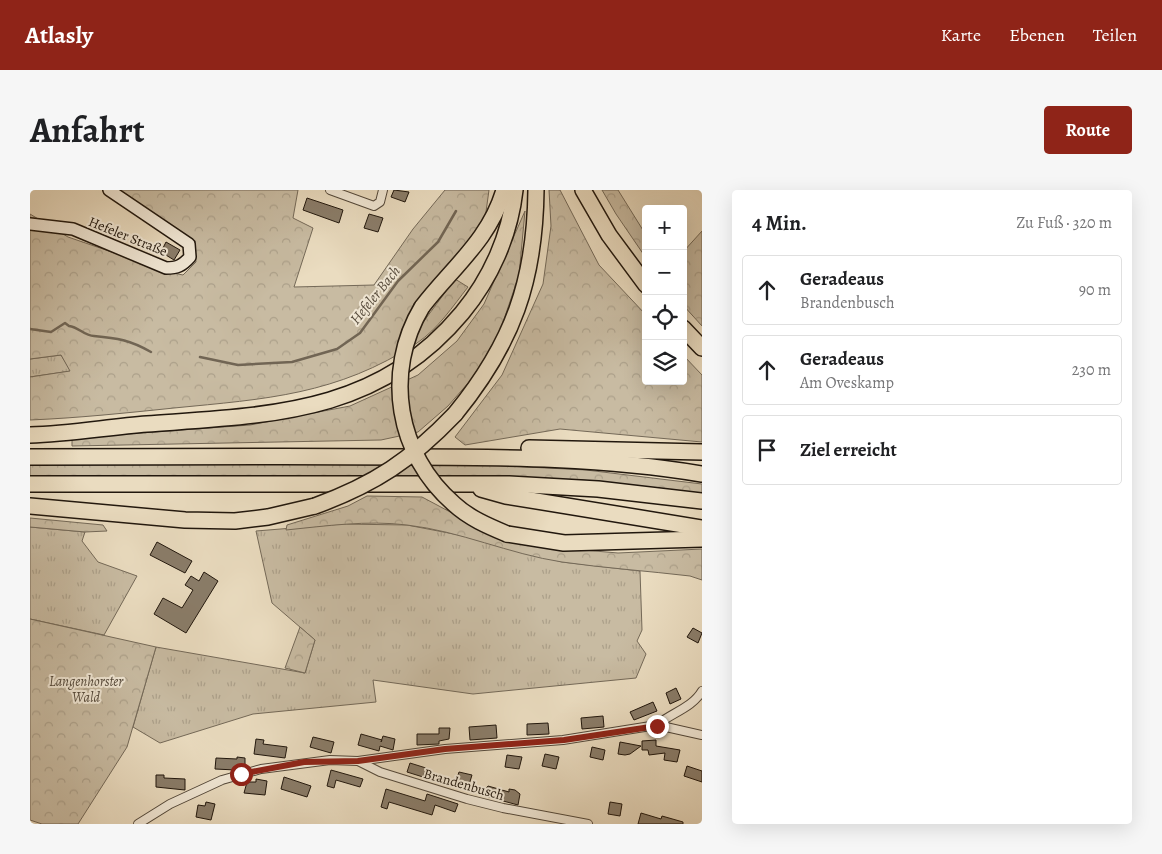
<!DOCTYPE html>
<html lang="de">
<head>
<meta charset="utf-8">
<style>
	:root { --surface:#fff; --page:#f6f6f6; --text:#202124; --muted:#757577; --line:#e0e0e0; --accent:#8f2418 }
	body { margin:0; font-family:Alegreya,serif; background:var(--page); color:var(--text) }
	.controls { position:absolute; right:15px; top:15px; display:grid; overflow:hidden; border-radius:5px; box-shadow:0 5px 20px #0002 }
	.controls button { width:45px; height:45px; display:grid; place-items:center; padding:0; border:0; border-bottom:1px solid var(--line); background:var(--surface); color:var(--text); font:25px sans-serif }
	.stop { position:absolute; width:15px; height:15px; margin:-11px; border:4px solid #8f2418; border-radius:50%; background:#fff }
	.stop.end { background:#8f2418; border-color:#fff; box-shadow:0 1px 5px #0008 }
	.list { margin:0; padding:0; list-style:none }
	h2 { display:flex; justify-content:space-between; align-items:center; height:65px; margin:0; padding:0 20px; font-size:21px }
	h2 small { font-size:16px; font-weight:400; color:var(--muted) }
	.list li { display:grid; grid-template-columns:32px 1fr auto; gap:15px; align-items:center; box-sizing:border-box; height:70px; margin:0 10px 10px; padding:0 10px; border:1px solid var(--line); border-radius:5px }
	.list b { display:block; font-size:19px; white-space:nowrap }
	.list p { margin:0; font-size:16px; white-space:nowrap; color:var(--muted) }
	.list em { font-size:16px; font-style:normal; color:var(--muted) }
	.icon { flex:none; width:28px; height:28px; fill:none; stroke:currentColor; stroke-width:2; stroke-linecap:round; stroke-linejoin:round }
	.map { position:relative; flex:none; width:672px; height:634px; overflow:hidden; border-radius:5px }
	header { display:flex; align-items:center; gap:30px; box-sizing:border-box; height:70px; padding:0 25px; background:var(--accent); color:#fff }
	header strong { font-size:24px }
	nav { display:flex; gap:28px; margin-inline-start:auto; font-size:18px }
	.intro { display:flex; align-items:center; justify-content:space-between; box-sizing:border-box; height:120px; padding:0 30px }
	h1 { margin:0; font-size:35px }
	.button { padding:12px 22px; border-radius:5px; background:var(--accent); color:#fff; font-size:18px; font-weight:700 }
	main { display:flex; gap:30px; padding:0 30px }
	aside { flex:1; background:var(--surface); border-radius:5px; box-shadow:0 5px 20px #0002 }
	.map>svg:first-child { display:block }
	.grass { fill:url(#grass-tufts); stroke:#746958 }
	.forest { fill:url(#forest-crowns); stroke:#746958 }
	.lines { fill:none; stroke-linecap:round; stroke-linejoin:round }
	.stream { stroke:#716554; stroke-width:2.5 }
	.building { fill:#8a7d6a; stroke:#21170d }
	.street-casing { stroke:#53483a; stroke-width:10 }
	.secondary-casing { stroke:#21170d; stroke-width:14 }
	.highway-casing { stroke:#21170d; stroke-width:18 }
	.street { stroke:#f1e8d6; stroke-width:8 }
	.secondary { stroke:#f1e8d6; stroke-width:11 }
	.highway { stroke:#eadcc0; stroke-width:15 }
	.highway-bridge-casing { stroke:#21170d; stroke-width:18; stroke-linecap:butt }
	.highway-bridge { stroke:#eadcc0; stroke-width:15 }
	.route { stroke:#8f2418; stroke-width:6 }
	.labels { text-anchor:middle; stroke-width:4; stroke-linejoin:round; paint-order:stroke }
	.street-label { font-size:14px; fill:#21170d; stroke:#f1e8d6 }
	.park-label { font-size:14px; font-style:italic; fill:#53483a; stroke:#f1e8d6 }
	.water-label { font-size:15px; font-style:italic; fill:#564b3c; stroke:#f1e8d6 }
</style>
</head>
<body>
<header>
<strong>Atlasly</strong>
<nav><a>Karte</a><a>Ebenen</a><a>Teilen</a></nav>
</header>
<div class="intro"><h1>Anfahrt</h1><a class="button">Route</a></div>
<main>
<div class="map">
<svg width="672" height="634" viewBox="0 0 672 634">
	<defs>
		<pattern id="grass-tufts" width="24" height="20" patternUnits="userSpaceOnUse" patternTransform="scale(1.25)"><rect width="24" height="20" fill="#c8bba2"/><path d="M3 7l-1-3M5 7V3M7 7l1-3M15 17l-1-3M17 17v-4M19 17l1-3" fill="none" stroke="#aca08a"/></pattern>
		<pattern id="forest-crowns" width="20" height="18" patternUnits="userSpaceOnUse" patternTransform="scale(1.25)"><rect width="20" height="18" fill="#c8bba2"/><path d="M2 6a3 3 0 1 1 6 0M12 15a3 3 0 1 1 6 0" fill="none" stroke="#aca08a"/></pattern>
	</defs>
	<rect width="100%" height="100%" fill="#eadcc0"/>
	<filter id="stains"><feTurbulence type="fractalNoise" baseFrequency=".004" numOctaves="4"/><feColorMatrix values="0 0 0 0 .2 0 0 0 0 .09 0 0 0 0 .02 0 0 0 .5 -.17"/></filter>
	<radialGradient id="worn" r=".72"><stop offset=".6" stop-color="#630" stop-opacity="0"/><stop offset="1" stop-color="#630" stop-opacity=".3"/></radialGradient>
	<g class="grass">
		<path d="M31 165 41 181 0 187V169Z"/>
		<path d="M312 334 377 335 429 345 532 372 610 381 612 440 607 451 616 464 606 488 443 504 343 490 346 512 223 524 130 553 103 537 126 457 275 483 285 450 242 413 226 341Z"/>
		<path d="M0 337 55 342 52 351 68 372 107 386 74 445 0 429Z"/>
	</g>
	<g class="forest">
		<path d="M90 0H268L263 28 283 38 264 97 344 95 383 39 415 0H459L455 29 380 126 394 131 425 89 438 97C423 116 408 139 387 153 307 205 236 209 144 218 96 223 48 228 0 230V187L40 181 31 165 0 169V24L38 47 143 83 153 85 166 72 165 53Z"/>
		<path d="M519 0H530L569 75 616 125V191H653V165L672 185V252L530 239 435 255 425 247 472 185 513 94 521 36Z"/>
		<path d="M572 0H588L616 45V68L586 24Z"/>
		<path d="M495 21 489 85 470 141 446 184 418 216 388 242 351 250 42 256V248L220 235 320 216 388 185 427 151 454 114Z"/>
		<path d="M672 41V136L653 115V62Z"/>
		<path d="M417 273 556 280 672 294V305L553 290 320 286 0 287V274Z"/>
		<path d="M337 306 392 307 469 348 495 355 588 363 672 359V390L660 386C618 381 574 378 532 372 479 364 430 341 377 335 337 330 296 336 256 340L257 335 318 316Z"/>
		<path d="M0 328 73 335 77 341 55 342 0 337Z"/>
		<path d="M0 429 126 457 97 557 48 634H12L0 630Z"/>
		<path d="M270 437 285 450 275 483 255 478Z"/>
	</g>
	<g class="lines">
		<g class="stream">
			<path d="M0 139 21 142 35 133 39 136C49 137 54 146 64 146 87 148 100 150 121 162"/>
			<path d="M170 167 208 175 262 172 307 159 330 143 368 91 408 52 426 21"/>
		</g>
	</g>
	<g class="building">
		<path d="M364 0 379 2 375 12 361 7Z"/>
		<path d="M277 8 313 20 309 33 273 20Z"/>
		<path d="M339 24 353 28 348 42 334 38Z"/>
		<path d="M136 52 150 60 144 70 131 62Z"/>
		<path d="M127 352 162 371 155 383 120 365Z"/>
		<path d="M174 382 188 391 156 443 124 424 133 408 152 418 163 400 155 395 161 386 169 391Z"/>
		<path d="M663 438 672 443 668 453 657 447Z"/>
		<path d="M646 498 651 509 640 514 636 503Z"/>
		<path d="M623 512 627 521 604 530 600 522Z"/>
		<path d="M573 526 574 537 552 539 551 528Z"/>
		<path d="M518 533 519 544 497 545V534Z"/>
		<path d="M466 535 467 548 440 550 439 537Z"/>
		<path d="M409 538H420L419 549 409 551V554L387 555V544H409Z"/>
		<path d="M331 544 352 550 351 552 353 546 365 549 363 560 350 556 349 561 328 555Z"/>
		<path d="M283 547 304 552 301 563 280 557Z"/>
		<path d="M226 549 234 550 233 554 257 557 255 568 224 564Z"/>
		<path d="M626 550V556L650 560 647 572 634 570 635 563 619 565 618 560H612V551Z"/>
		<path d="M590 552 611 556 600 564 595 565 588 564Z"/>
		<path d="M562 557 575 560 573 570 560 567Z"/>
		<path d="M515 564 529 567 526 579 512 576Z"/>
		<path d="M477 565 492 567 489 579 475 577Z"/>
		<path d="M207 567 215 568V576H207L206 580 185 579 186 568 207 569Z"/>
		<path d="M380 573 396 578 393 587 377 582Z"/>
		<path d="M657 576 672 581V592L654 586Z"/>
		<path d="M301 580 333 589 330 597 306 590 304 598 297 596Z"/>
		<path d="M429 582 442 585 438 598 425 594Z"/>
		<path d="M126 585H134V588L155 589V600L126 597Z"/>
		<path d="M254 587 281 596 277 607 251 599Z"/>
		<path d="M226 589 237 591 235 605 214 603 217 592H226Z"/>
		<path d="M458 596 479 602V599L485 600 490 604 488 615 451 605Z"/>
		<path d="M356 599 395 611 397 604 428 614 425 622 405 615 402 625 359 612 357 619 351 617Z"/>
		<path d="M176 612 185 614 181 630 166 627 168 615 175 616Z"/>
		<path d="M580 612 592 614 590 626 578 624Z"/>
		<path d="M611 623 631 629 632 626 653 632V634H608Z"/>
	</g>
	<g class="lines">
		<g class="street-casing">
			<g id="street">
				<path d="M300 0 344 16 350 12 353 0"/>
				<path d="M627 535C641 523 662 518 672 501"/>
				<path d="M328 571 415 559 533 550 627 535 672 545"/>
				<path d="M108 634 140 614 192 590 231 579 300 570 328 571 350 582 437 609 473 618 558 634"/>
			</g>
		</g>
		<g class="secondary-casing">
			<path id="secondary" d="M0 34 43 39 136 78C147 78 152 76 160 67L159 54 79 0"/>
		</g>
		<g class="highway-casing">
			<g id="highway">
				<path d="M553 0 579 45 616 95"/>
				<path d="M392 117C422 78 460 49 474 0"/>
				<path d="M653 138 672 158"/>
				<path d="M425 224C483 153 505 91 506 0"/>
				<path d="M0 245C39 244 78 237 117 234 239 225 347 225 432 123 461 88 480 45 485 0"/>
				<path d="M499 258 672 262"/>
				<path d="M0 267C126 267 252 266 378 267 476 267 575 268 672 284"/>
				<path d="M0 294H479L568 299 672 311"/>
				<path d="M451 299 476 306 672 338"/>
				<path d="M0 316 155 330 205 331 238 327 285 316"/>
				<path d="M477 344 534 353 672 349"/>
			</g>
		</g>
		<use href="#street" class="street"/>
		<use href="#secondary" class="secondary"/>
		<use href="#highway" class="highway"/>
		<g class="highway-bridge-casing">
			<g id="highway-bridge">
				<path d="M392 117C353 182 367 265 424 314 439 328 458 336 477 344"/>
				<path d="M285 316C345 294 381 270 425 224"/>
			</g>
		</g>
		<use href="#highway-bridge" class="highway-bridge"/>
	</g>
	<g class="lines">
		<path class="route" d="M211 584 274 572 328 571 415 559 534 550 627 536"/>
	</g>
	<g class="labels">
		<g class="street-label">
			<text transform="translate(98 46) rotate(22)" y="5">Hefeler Straße</text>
			<text transform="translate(434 594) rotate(16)" y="5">Brandenbusch</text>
		</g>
		<g class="park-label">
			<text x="56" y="496">Langenhorster<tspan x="56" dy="16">Wald</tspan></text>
		</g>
		<g class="water-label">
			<text transform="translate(345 105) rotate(-51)" y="5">Hefeler Bach</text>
		</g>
	</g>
	<rect width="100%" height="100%" filter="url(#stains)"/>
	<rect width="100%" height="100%" fill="url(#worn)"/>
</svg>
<div class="controls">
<button>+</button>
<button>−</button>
<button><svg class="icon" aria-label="locate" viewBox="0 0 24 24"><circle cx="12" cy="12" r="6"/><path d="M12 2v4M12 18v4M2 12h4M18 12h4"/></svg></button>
<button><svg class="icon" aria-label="layers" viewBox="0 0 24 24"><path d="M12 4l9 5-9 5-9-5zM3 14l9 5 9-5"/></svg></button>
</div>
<div class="stop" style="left:211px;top:584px"></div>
<div class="stop end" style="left:627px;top:536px"></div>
</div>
<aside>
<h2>4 Min.<small>Zu Fuß · 320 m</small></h2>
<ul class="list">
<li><svg class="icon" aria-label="ahead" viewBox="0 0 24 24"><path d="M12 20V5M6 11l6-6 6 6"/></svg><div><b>Geradeaus</b><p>Brandenbusch</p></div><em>90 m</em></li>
<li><svg class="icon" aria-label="ahead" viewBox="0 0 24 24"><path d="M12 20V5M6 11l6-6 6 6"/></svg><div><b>Geradeaus</b><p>Am Oveskamp</p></div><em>230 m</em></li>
<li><svg class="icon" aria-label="arrive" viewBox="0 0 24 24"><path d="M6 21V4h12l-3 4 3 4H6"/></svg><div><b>Ziel erreicht</b></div></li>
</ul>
</aside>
</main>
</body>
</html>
